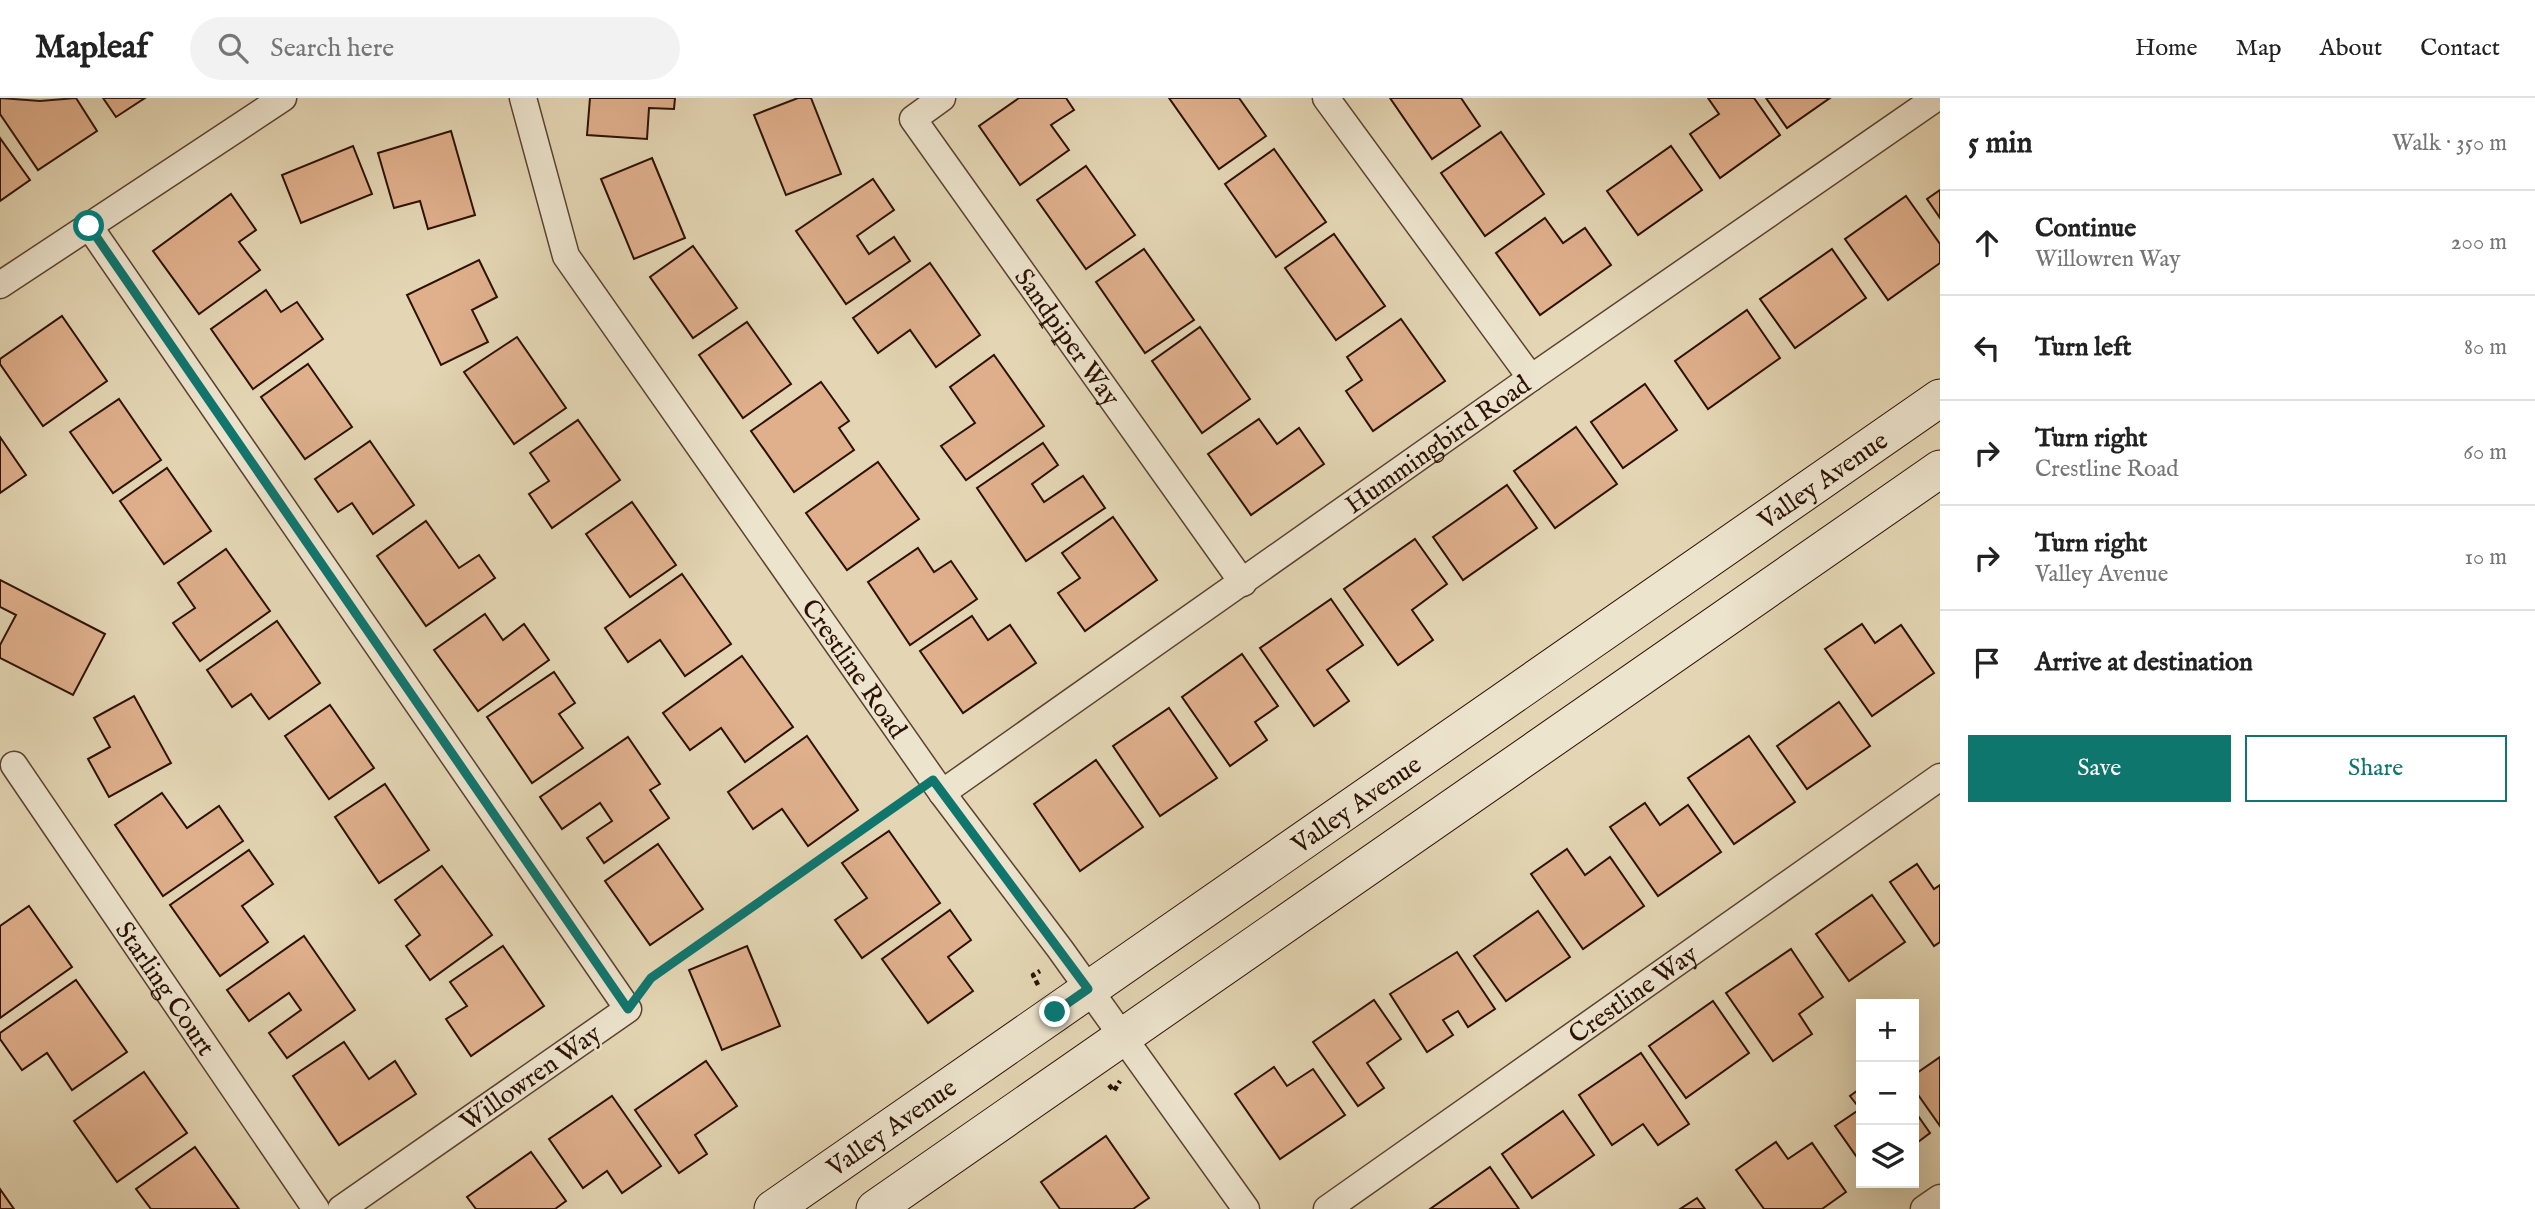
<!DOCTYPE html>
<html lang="en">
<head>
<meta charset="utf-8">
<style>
	:root { --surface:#fff; --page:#f2f2f2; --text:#222; --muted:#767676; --line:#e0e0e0; --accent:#0f766e }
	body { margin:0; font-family:"IM FELL English",serif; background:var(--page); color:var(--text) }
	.controls { position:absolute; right:21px; bottom:21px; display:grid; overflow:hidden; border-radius:0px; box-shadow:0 7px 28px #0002 }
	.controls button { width:63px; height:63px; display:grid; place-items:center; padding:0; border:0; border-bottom:2px solid var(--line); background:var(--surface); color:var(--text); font:35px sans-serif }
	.stop { position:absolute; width:21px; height:21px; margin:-16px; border:5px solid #0f766e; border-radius:50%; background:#fff }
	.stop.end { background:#0f766e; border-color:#fff; box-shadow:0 2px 7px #0008 }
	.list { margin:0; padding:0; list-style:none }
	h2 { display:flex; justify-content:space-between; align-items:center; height:91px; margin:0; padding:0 28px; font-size:30px }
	h2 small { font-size:23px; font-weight:400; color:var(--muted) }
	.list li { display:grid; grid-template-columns:46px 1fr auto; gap:21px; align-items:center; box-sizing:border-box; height:105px; padding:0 28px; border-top:2px solid var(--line) }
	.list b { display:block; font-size:26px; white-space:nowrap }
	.list p { margin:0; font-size:23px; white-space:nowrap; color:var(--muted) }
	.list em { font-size:23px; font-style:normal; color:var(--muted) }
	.actions { display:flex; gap:14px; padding:21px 28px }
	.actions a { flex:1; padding:16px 0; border:2px solid var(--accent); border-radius:0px; text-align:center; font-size:24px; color:var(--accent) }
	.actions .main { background:var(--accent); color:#fff }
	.icon { flex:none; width:38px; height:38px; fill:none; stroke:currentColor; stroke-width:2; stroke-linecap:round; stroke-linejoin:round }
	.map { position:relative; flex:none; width:1940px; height:1111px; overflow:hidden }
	header { display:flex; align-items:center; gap:42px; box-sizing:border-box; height:98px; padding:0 35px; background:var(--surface); border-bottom:2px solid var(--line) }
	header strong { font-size:33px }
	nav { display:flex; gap:38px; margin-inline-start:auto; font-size:24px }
	.search { width:490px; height:63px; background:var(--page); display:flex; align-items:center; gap:18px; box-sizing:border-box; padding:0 24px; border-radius:38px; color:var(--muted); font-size:26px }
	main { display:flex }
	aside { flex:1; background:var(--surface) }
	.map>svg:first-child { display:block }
	.building { fill:#e0b08d; stroke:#2c1104; stroke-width:2 }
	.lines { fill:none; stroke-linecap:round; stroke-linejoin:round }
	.minor-casing { stroke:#5a4230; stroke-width:29 }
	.secondary-casing { stroke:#2c1104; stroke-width:39 }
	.path { stroke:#2c1104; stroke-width:4.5; stroke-dasharray:5 3.5; stroke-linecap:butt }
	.minor { stroke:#ede4ce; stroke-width:26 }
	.secondary { stroke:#ede4ce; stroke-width:37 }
	.route { stroke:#0f766e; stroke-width:9 }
	.labels { text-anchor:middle; stroke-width:5; stroke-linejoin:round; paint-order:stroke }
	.street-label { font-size:26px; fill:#2c1104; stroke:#ede4ce }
</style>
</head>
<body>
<header>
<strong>Mapleaf</strong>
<div class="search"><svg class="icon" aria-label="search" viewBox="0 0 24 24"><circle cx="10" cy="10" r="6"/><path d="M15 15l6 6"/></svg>Search here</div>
<nav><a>Home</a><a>Map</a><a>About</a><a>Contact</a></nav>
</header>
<main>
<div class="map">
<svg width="1940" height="1111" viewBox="0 0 1940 1111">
	<rect width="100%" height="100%" fill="#e4d6b4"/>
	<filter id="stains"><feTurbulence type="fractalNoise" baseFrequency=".00286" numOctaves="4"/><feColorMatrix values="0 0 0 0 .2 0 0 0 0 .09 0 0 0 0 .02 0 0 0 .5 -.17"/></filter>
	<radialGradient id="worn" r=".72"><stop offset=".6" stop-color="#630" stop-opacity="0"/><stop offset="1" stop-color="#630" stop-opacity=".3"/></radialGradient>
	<g class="building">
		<path d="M0 0 40 3 76 0 97 33 38 72 0 16Z"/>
		<path d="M103 0H145L116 19Z"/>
		<path d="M590 0H675L674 11 649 10 647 41 587 37Z"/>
		<path d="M798 0H811L841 76 786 97 754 17Z"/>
		<path d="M1019 0H1066L1074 12 1051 27 1069 52 1020 87 979 28Z"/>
		<path d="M1169 0H1239L1266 38 1219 71Z"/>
		<path d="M1390 0H1461L1480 28 1432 61Z"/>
		<path d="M1708 0H1754L1780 37 1720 80 1690 36 1719 16Z"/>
		<path d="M1766 0H1830L1787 30Z"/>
		<path d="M451 33 475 117 428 131 420 103 394 110 378 55Z"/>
		<path d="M1501 34 1544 96 1485 138 1441 75Z"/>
		<path d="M0 40 30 82 0 103Z"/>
		<path d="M353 48 372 96 301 125 282 77Z"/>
		<path d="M1671 48 1702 92 1638 137 1607 93Z"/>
		<path d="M1274 51 1326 124 1276 159 1225 86Z"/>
		<path d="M652 60 685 140 634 161 601 81Z"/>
		<path d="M1086 68 1135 137 1086 171 1037 102Z"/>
		<path d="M873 81 894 112 857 138 869 156 894 139 910 163 846 206 796 133Z"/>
		<path d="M1940 92V120L1927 101Z"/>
		<path d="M231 96 256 132 239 144 260 172 199 216 153 153Z"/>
		<path d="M1906 98 1940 146V165L1888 202 1845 141Z"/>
		<path d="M1545 120 1563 145 1585 130 1611 167 1540 217 1496 155Z"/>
		<path d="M1334 136 1385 208 1336 242 1285 170Z"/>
		<path d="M693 148 737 210 693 240 650 179Z"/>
		<path d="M1144 151 1194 222 1145 255 1096 184Z"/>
		<path d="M1832 151 1866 200 1795 250 1760 201Z"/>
		<path d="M479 162 497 199 472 212 488 244 441 267 407 197Z"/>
		<path d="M930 165 980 237 936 269 910 232 878 255 853 220Z"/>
		<path d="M266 192 281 214 297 204 323 241 253 291 211 231Z"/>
		<path d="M1747 212 1780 260 1708 311 1675 263Z"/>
		<path d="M62 218 107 283 43 328 0 266V261Z"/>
		<path d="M1401 221 1445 283 1373 333 1346 293 1362 282 1347 259Z"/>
		<path d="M747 224 791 286 743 320 699 257Z"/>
		<path d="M1200 229 1250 301 1202 335 1152 263Z"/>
		<path d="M517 239 566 310 514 346 464 274Z"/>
		<path d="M994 257 1044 328 966 382 941 348 975 325 950 289Z"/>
		<path d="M308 266 352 329 305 361 261 299Z"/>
		<path d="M821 284 849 323 839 330 854 352 794 394 751 333Z"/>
		<path d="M1645 286 1677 332 1623 370 1591 324Z"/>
		<path d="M119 301 161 362 113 395 70 334Z"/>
		<path d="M1259 321 1277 346 1299 330 1324 366 1251 417 1208 356Z"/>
		<path d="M578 322 620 382 552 430 529 396 549 383 530 355Z"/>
		<path d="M1576 329 1617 386 1555 430 1514 373Z"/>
		<path d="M0 339 26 377 0 395Z"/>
		<path d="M370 343 414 407 373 436 352 405 338 414 315 381Z"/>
		<path d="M1043 345 1058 367 1032 386 1044 404 1083 378 1105 410 1026 463 977 390Z"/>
		<path d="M878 364 919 421 847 472 806 415Z"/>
		<path d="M167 370 211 433 164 466 120 403Z"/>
		<path d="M1507 387 1537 430 1463 482 1433 439Z"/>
		<path d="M632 404 676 467 630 499 586 436Z"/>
		<path d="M1113 419 1157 482 1085 533 1058 495 1080 480 1062 455Z"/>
		<path d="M426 423 459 470 479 457 495 480 426 528 377 458Z"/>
		<path d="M1415 441 1447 486 1412 512 1433 542 1398 567 1344 491Z"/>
		<path d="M918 450 934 474 951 463 977 501 910 547 868 484Z"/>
		<path d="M226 451 270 513 200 563 173 525 195 510 178 485Z"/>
		<path d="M682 476 731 546 685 578 660 542 628 564 605 530Z"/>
		<path d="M0 482 105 536 73 597 0 560V547L16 517 0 509Z"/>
		<path d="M1331 501 1363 547 1327 572 1349 603 1314 628 1260 550Z"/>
		<path d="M485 516 503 542 524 526 549 562 478 613 434 552Z"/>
		<path d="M972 518 988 542 1010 527 1036 565 963 615 920 553Z"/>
		<path d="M277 523 320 585 269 621 251 596 232 609 207 572Z"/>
		<path d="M1862 526 1875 545 1901 527 1934 575 1872 618 1825 551Z"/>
		<path d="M1242 556 1278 608 1255 624 1267 642 1230 668 1182 599Z"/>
		<path d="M742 558 793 629 745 664 721 630 690 652 663 615Z"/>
		<path d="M554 574 575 605 559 616 583 650 532 685 487 619Z"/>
		<path d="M134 598 171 665 109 699 88 661 110 649 94 620Z"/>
		<path d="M1839 604 1870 648 1807 691 1777 648Z"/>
		<path d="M330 607 374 670 329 701 285 638Z"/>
		<path d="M1169 610 1217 680 1160 718 1113 648Z"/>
		<path d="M807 638 858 712 808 748 782 711 753 731 728 694Z"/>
		<path d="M1749 638 1795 704 1734 746 1688 680Z"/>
		<path d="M628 639 660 686 650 692 669 720 604 765 587 740 612 723 600 705 562 731 540 699Z"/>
		<path d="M1096 662 1143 729 1080 773 1034 706Z"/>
		<path d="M385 686 429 752 379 785 335 719Z"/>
		<path d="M162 695 187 730 219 708 243 743 163 798 115 727Z"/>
		<path d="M1645 705 1660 727 1688 707 1721 754 1658 798 1610 729Z"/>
		<path d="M889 733 940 805 862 860 835 822 867 800 842 765Z"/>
		<path d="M658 746 703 811 650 847 605 783Z"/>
		<path d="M1567 751 1585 777 1610 759 1644 808 1583 851 1531 776Z"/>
		<path d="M249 752 273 786 242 808 268 844 220 878 170 807Z"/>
		<path d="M1917 766 1934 791 1940 787V844L1934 848 1890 784Z"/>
		<path d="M442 768 492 837 430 882 406 848 420 837 395 802Z"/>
		<path d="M1872 797 1905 844 1849 883 1816 836Z"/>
		<path d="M29 808 72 869 0 920V828Z"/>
		<path d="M950 812 971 842 948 859 973 893 928 925 882 861Z"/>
		<path d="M1538 813 1570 859 1506 903 1474 858Z"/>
		<path d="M304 838 355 912 287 960 269 935 301 912 289 895 249 923 227 892Z"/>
		<path d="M503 848 544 908 471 958 446 921 467 908 450 884Z"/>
		<path d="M747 848 780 928 722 952 689 872Z"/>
		<path d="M1791 851 1823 899 1799 916 1812 936 1773 963 1726 895Z"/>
		<path d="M1457 854 1495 911 1468 929 1458 913 1443 922 1453 937 1427 954 1390 896Z"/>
		<path d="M76 882 127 954 72 992 47 955 22 972 0 941V935Z"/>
		<path d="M1374 902 1401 941 1367 965 1384 990 1358 1008 1313 944Z"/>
		<path d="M1713 903 1749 955 1686 1000 1649 948Z"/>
		<path d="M344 944 369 981 395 963 416 996 339 1047 293 978Z"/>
		<path d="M1641 955 1689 1026 1658 1047 1643 1026 1612 1047 1579 997Z"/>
		<path d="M1940 959V1028L1914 991V977Z"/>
		<path d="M706 963 737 1008 695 1037 707 1056 679 1075 635 1012Z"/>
		<path d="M1274 969 1287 988 1313 971 1345 1017 1280 1061 1235 996Z"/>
		<path d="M144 974 187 1035 117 1084 74 1023Z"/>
		<path d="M1861 990V1065L1835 1028 1860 1011 1850 998Z"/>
		<path d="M612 998 661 1068 622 1095 607 1073 583 1090 549 1041Z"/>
		<path d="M1914 1012 1930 1035 1914 1047Z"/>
		<path d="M1563 1013 1594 1057 1532 1100 1502 1056Z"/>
		<path d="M1106 1038 1149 1100 1133 1111H1060L1041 1084Z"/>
		<path d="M1776 1044 1788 1061 1812 1045 1846 1094 1822 1111H1764L1736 1072Z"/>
		<path d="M195 1049 239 1111H151L136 1091Z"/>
		<path d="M531 1054 566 1103 555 1111H476L467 1099Z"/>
		<path d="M1490 1069 1519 1111H1430Z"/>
		<path d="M0 1091 14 1111H0Z"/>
		<path d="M1697 1100 1705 1111H1680Z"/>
	</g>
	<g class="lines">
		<g class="minor-casing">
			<g id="minor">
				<path id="s1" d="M523 0 566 158 942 695 1060 851 1246 1111"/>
				<path id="s2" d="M942 0 913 21 1243 485"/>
				<path d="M1326 0 1531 280"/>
				<path d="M89 128 628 911 341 1111"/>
				<path d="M0 187 283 0"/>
				<path id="s3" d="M14 667 316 1111"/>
				<path id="s4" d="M942 695 1531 280 1936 0"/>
				<path id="s5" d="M1327 1111 1940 679"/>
				<path d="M1924 1111 1940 1100"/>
			</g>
		</g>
		<g class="secondary-casing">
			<g id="secondary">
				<path id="s6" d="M773 1111 1940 300"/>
				<path d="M875 1111 1940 371"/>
			</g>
		</g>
		<g class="path">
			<path d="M1038 887 1033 877 1040 873"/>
			<path d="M645 888 651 880 911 698"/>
			<path d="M1109 987 1114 993 1120 983"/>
		</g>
		<use href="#minor" class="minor"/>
		<use href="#secondary" class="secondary"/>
	</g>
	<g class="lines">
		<path class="route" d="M89 128 628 911 651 880 933 682 1088 891 1055 914"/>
	</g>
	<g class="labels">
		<g class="street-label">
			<text dy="9" stroke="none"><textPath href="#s2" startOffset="303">Sandpiper Way</textPath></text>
			<text dy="9" stroke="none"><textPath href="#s4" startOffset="606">Hummingbird Road</textPath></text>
			<text dy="9" stroke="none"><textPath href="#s6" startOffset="1278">Valley Avenue</textPath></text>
			<text dy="9" stroke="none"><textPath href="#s1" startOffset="667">Crestline Road</textPath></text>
			<text dy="9" stroke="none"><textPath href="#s6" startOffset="710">Valley Avenue</textPath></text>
			<text dy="9" stroke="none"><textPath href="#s3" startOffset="270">Starling Court</textPath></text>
			<text dy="9" stroke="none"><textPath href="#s5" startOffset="374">Crestline Way</textPath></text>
			<text transform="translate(530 979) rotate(-35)" y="9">Willowren Way</text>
			<text dy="9" stroke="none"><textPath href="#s6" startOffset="144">Valley Avenue</textPath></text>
		</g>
	</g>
	<rect width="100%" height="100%" filter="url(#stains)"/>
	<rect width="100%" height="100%" fill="url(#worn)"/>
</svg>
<div class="controls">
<button>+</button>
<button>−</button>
<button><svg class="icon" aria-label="layers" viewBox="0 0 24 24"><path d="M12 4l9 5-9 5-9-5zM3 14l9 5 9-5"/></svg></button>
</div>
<div class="stop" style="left:89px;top:128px"></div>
<div class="stop end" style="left:1055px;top:914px"></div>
</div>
<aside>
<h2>5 min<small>Walk · 350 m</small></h2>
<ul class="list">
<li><svg class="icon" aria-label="ahead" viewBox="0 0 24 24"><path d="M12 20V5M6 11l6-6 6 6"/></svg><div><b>Continue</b><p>Willowren Way</p></div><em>200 m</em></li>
<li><svg class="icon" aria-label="left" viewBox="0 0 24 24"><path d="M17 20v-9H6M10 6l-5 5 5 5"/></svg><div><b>Turn left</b></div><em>80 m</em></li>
<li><svg class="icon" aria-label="right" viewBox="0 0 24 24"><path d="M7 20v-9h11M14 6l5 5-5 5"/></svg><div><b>Turn right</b><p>Crestline Road</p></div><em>60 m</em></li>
<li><svg class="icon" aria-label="right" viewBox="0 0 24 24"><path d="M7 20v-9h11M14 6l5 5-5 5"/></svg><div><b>Turn right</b><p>Valley Avenue</p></div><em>10 m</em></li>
<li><svg class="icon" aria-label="arrive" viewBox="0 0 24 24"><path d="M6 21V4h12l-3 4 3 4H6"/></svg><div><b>Arrive at destination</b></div></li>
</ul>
<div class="actions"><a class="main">Save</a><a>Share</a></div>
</aside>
</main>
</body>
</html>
